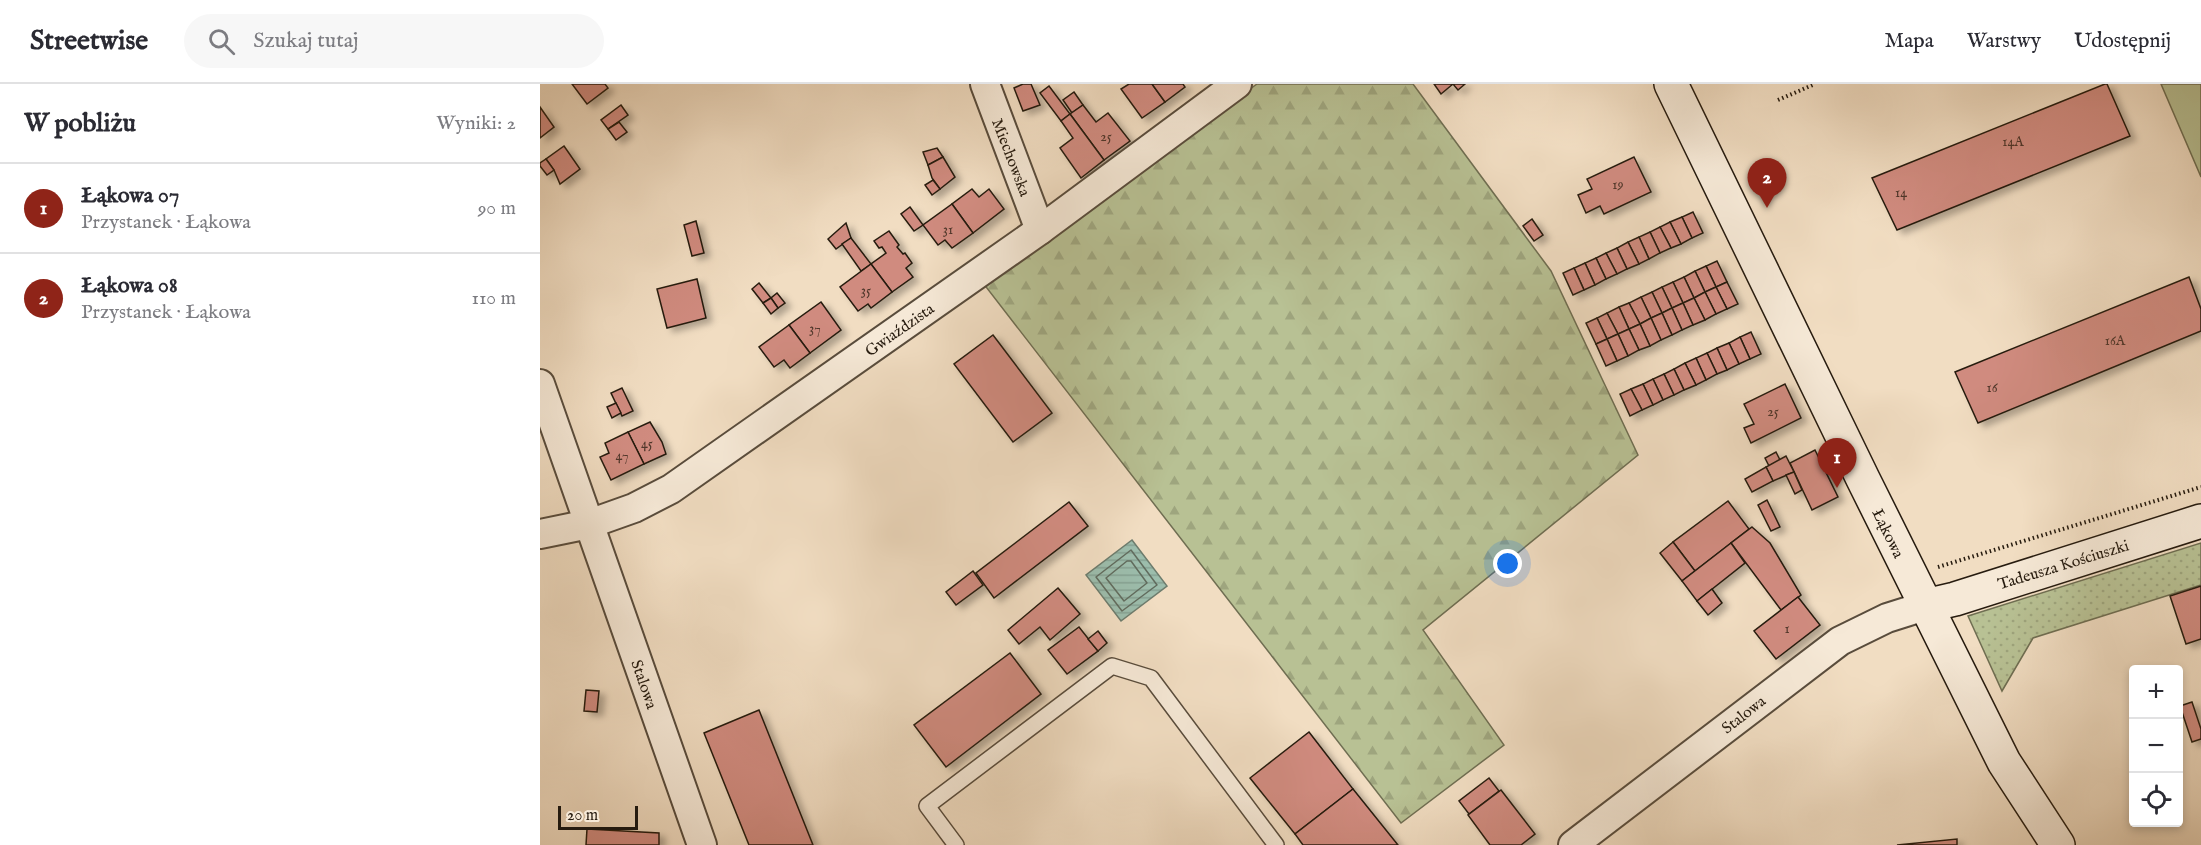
<!DOCTYPE html>
<html lang="pl">
<head>
<meta charset="utf-8">
<style>
	:root { --surface:#fff; --page:#f7f7f7; --text:#2b2b33; --muted:#7c7c81; --line:#e1e1e2; --accent:#8f2418 }
	body { margin:0; font-family:"IM FELL English",serif; background:var(--page); color:var(--text) }
	.controls { position:absolute; right:18px; bottom:18px; display:grid; overflow:hidden; border-radius:6px; box-shadow:0 3px 9px #0003 }
	.controls button { width:54px; height:54px; display:grid; place-items:center; padding:0; border:0; border-bottom:2px solid var(--line); background:var(--surface); color:var(--text); font:30px sans-serif }
	.scale { position:absolute; left:18px; bottom:15px; width:80px; box-sizing:border-box; padding-left:6px; border:3px solid #261b0f; border-top:0; font-size:16px; line-height:21px; white-space:nowrap; color:#261b0f; -webkit-text-stroke:4px #f6e9d7; paint-order:stroke }
	.you { position:absolute; left:968px; top:480px; width:21px; height:21px; margin:-15px; border:4px solid #fff; border-radius:50%; background:#1a73e8; box-shadow:0 0 0 9px #1a73e833 }
	.badge { display:grid; place-items:center; width:39px; height:39px; border-radius:50%; background:var(--accent); color:#fff; font-size:20px; font-weight:700 }
	.pin { position:absolute; translate:-50% -50px; filter:drop-shadow(0 2px 3px #0008) }
	.pin::after { content:''; position:absolute; top:32px; width:21px; height:18px; background:inherit; clip-path:polygon(0 0,100% 0,50% 100%) }
	.list { margin:0; padding:0; list-style:none }
	h2 { display:flex; justify-content:space-between; align-items:center; height:78px; margin:0; padding:0 24px; font-size:26px }
	h2 small { font-size:20px; font-weight:400; color:var(--muted) }
	.list li { display:grid; grid-template-columns:39px 1fr auto; gap:18px; align-items:center; box-sizing:border-box; height:90px; padding:0 24px; border-top:2px solid var(--line) }
	.list b { display:block; font-size:22px; white-space:nowrap }
	.list p { margin:0; font-size:20px; white-space:nowrap; color:var(--muted) }
	.list em { font-size:20px; font-style:normal; color:var(--muted) }
	.icon { flex:none; width:33px; height:33px; fill:none; stroke:currentColor; stroke-width:2; stroke-linecap:round; stroke-linejoin:round }
	.map { position:relative; flex:none; width:1661px; height:761px; overflow:hidden }
	header { display:flex; align-items:center; gap:36px; box-sizing:border-box; height:84px; padding:0 30px; background:var(--surface); border-bottom:2px solid var(--line) }
	header strong { font-size:28px }
	nav { display:flex; gap:33px; margin-inline-start:auto; font-size:21px }
	.search { width:420px; height:54px; background:var(--page); display:flex; align-items:center; gap:15px; box-sizing:border-box; padding:0 21px; border-radius:33px; color:var(--muted); font-size:22px }
	main { display:flex }
	aside { flex:1; background:var(--surface) }
	.map>svg:first-child { display:block }
	.grass { fill:url(#grass-dots); stroke:#6f6e52; stroke-width:1.5 }
	.forest { fill:url(#forest-firs); stroke:#6f6e52; stroke-width:1.5 }
	.green { fill:#b8c194; stroke:#6f6e52; stroke-width:1.5 }
	.water { fill:url(#water-rules); stroke:#6d7c6d; stroke-width:1.5 }
	.lines { fill:none; stroke-linecap:round; stroke-linejoin:round }
	.shore { stroke:#616c5e; stroke-width:1.5 }
	.building { fill:#d08b7f; stroke:#261b0f; stroke-width:1.5; filter:url(#shadow) }
	.lane-casing { stroke:#594c3c; stroke-width:18 }
	.street-casing { stroke:#594c3c; stroke-width:32 }
	.secondary-casing { stroke:#261b0f; stroke-width:36 }
	.path { stroke:#261b0f; stroke-width:4; stroke-dasharray:1.5 3; stroke-linecap:butt }
	.lane { stroke:#f6e9d7; stroke-width:15 }
	.street { stroke:#f6e9d7; stroke-width:28 }
	.secondary { stroke:#f6e9d7; stroke-width:33 }
	.labels { text-anchor:middle; stroke-width:6; stroke-linejoin:round; paint-order:stroke }
	.number-label { font-size:14px; fill:#50372b }
	.street-label { font-size:16px; fill:#261b0f; stroke:#f6e9d7 }
</style>
</head>
<body>
<header>
<strong>Streetwise</strong>
<div class="search"><svg class="icon" aria-label="search" viewBox="0 0 24 24"><circle cx="10" cy="10" r="6"/><path d="M15 15l6 6"/></svg>Szukaj tutaj</div>
<nav><a>Mapa</a><a>Warstwy</a><a>Udostępnij</a></nav>
</header>
<main>
<aside>
<h2>W pobliżu<small>Wyniki: 2</small></h2>
<ul class="list">
<li><span class="badge">1</span><div><b>Łąkowa 07</b><p>Przystanek · Łąkowa</p></div><em>90 m</em></li>
<li><span class="badge">2</span><div><b>Łąkowa 08</b><p>Przystanek · Łąkowa</p></div><em>110 m</em></li>
</ul>
</aside>
<div class="map">
<svg width="1661" height="761" viewBox="0 0 1661 761">
	<defs>
		<pattern id="grass-dots" width="8" height="8" patternUnits="userSpaceOnUse" patternTransform="scale(1.5)"><rect width="8" height="8" fill="#b8c194"/><path d="M2 2h.1M6 6h.1" fill="none" stroke="#9ea57e" stroke-width="1.8" stroke-linecap="round"/></pattern>
		<pattern id="forest-firs" width="22" height="20" patternUnits="userSpaceOnUse" patternTransform="scale(1.5)"><rect width="22" height="20" fill="#b8c194"/><path d="M5 1l3.5 6h-7zM16 11l3.5 6h-7z" fill="#9ea57e"/></pattern>
		<pattern id="water-rules" width="6" height="5" patternUnits="userSpaceOnUse" patternTransform="scale(1.5)"><rect width="6" height="5" fill="#9cbdac"/><path d="M0 2.5h6" fill="none" stroke="#86a293"/></pattern>
		<filter id="shadow"><feDropShadow dx="6" dy="4" stdDeviation="3" flood-color="#0004"/></filter>
	</defs>
	<rect width="100%" height="100%" fill="#f1ddc2"/>
	<filter id="stains"><feTurbulence type="fractalNoise" baseFrequency=".00333" numOctaves="4"/><feColorMatrix values="0 0 0 0 .2 0 0 0 0 .09 0 0 0 0 .02 0 0 0 .5 -.17"/></filter>
	<radialGradient id="worn" r=".72"><stop offset=".6" stop-color="#630" stop-opacity="0"/><stop offset="1" stop-color="#630" stop-opacity=".3"/></radialGradient>
	<path class="grass" d="M1661 459V501L1493 554 1462 607 1428 532Z"/>
	<path class="forest" d="M717 0H873L1011 187 1098 371 883 546 964 661 861 739 443 199Z"/>
	<path class="green" d="M1621 0H1661V93Z"/>
	<path class="water" d="M592 456 627 502 581 537 546 491Z"/>
	<g class="lines">
		<g class="shore">
			<path d="M591 466 617 501 582 527 556 493Z"/>
			<path d="M587 477H591L607 499 584 517 566 494Z"/>
		</g>
	</g>
	<g class="building">
		<path d="M32 0H65L68 4 47 20Z"/>
		<path d="M483 0H491L500 21 483 27 474 4Z"/>
		<path d="M589 0H612L625 18 602 34 581 5Z"/>
		<path d="M612 0H643L645 3 625 18Z"/>
		<path d="M894 0H925L918 6 913 0 901 10Z"/>
		<path d="M1565 0H1567L1590 52 1357 146 1332 94Z"/>
		<path d="M509 2 530 30 521 37 500 9Z"/>
		<path d="M534 8 543 21 532 29 523 16Z"/>
		<path d="M81 21 88 31 68 45 61 36Z"/>
		<path d="M543 21 556 38 568 29 590 57 564 76 530 30Z"/>
		<path d="M0 23 14 43 0 54Z"/>
		<path d="M530 30 564 76 541 94 520 64 533 54 521 37Z"/>
		<path d="M79 38 87 48 76 56 68 45Z"/>
		<path d="M24 62 40 85 20 100 14 86 6 75Z"/>
		<path d="M397 64 403 73 388 81 383 68Z"/>
		<path d="M403 73 415 93 400 105 392 94 388 81Z"/>
		<path d="M1094 73 1111 108 1064 130 1060 122 1046 129 1038 111 1052 105 1047 95Z"/>
		<path d="M6 75 14 86 7 91 0 82V79Z"/>
		<path d="M393 96 400 105 392 111 385 101Z"/>
		<path d="M432 105 439 113 449 105 464 125 433 149 412 120Z"/>
		<path d="M412 120 433 149 412 164 405 156 398 161 383 141Z"/>
		<path d="M370 123 383 141 374 147 361 130Z"/>
		<path d="M1153 128 1163 149 1152 154 1142 133Z"/>
		<path d="M1142 133 1152 154 1141 160 1130 138Z"/>
		<path d="M992 135 1003 151 994 157 983 142Z"/>
		<path d="M156 137 164 169 152 172 144 141Z"/>
		<path d="M1130 138 1141 160 1131 164 1120 143Z"/>
		<path d="M306 139 311 154 296 165 288 155Z"/>
		<path d="M1120 143 1131 164 1120 169 1110 148Z"/>
		<path d="M349 147 359 161 357 163 363 170 365 169 372 179 366 184 373 193 352 208 331 180 346 169 342 163 339 164 334 157Z"/>
		<path d="M1110 148 1120 169 1109 175 1099 153Z"/>
		<path d="M1099 153 1109 175 1099 180 1088 158Z"/>
		<path d="M311 154 331 180 321 187 302 160Z"/>
		<path d="M1088 158 1099 180 1087 185 1077 164Z"/>
		<path d="M1077 164 1087 185 1077 190 1066 169Z"/>
		<path d="M1066 169 1077 190 1066 195 1056 174Z"/>
		<path d="M1056 174 1066 195 1055 201 1045 179Z"/>
		<path d="M1177 177 1187 198 1176 203 1166 182Z"/>
		<path d="M1045 179 1055 201 1044 206 1034 184Z"/>
		<path d="M331 180 352 208 331 224 328 220 318 227 300 203Z"/>
		<path d="M1166 182 1176 203 1165 208 1155 187Z"/>
		<path d="M1034 184 1044 206 1033 211 1023 189Z"/>
		<path d="M1155 187 1165 208 1154 214 1144 193Z"/>
		<path d="M1144 193 1154 214 1143 219 1133 198Z"/>
		<path d="M1649 193 1661 225V247L1438 339 1415 288Z"/>
		<path d="M157 195 166 234 127 244 117 205Z"/>
		<path d="M1133 198 1143 219 1132 224 1122 203Z"/>
		<path d="M1187 198 1198 220 1187 225 1176 203Z"/>
		<path d="M219 199 231 214 223 219 212 205Z"/>
		<path d="M1122 203 1132 224 1122 229 1112 208Z"/>
		<path d="M1176 203 1187 225 1176 230 1165 208Z"/>
		<path d="M1112 208 1122 229 1111 234 1101 213Z"/>
		<path d="M1165 208 1176 230 1165 236 1154 214Z"/>
		<path d="M237 209 245 219 238 224 231 214Z"/>
		<path d="M1101 213 1111 234 1100 240 1089 219Z"/>
		<path d="M231 214 238 224 231 230 223 219Z"/>
		<path d="M1154 214 1165 236 1153 241 1143 219Z"/>
		<path d="M281 218 301 246 270 269 249 241Z"/>
		<path d="M1089 219 1100 240 1089 245 1079 223Z"/>
		<path d="M1143 219 1153 241 1142 246 1132 224Z"/>
		<path d="M1079 223 1089 245 1078 250 1067 229Z"/>
		<path d="M1132 224 1142 246 1132 251 1122 229Z"/>
		<path d="M1067 229 1078 250 1067 255 1057 234Z"/>
		<path d="M1122 229 1132 251 1121 256 1111 234Z"/>
		<path d="M1057 234 1067 255 1056 260 1046 239Z"/>
		<path d="M1111 234 1121 256 1110 262 1100 240Z"/>
		<path d="M1100 240 1110 262 1099 266 1089 245Z"/>
		<path d="M249 241 270 269 250 284 244 276 234 283 219 263Z"/>
		<path d="M1089 245 1099 266 1088 272 1078 250Z"/>
		<path d="M1211 248 1221 270 1210 275 1200 253Z"/>
		<path d="M1078 250 1088 272 1077 277 1067 255Z"/>
		<path d="M453 251 512 329 473 358 414 280Z"/>
		<path d="M1200 253 1210 275 1199 280 1189 259Z"/>
		<path d="M1067 255 1077 277 1066 282 1056 260Z"/>
		<path d="M1189 259 1199 280 1187 286 1177 264Z"/>
		<path d="M1177 264 1187 286 1177 290 1167 269Z"/>
		<path d="M1167 269 1177 290 1166 296 1156 274Z"/>
		<path d="M1156 274 1166 296 1156 301 1145 279Z"/>
		<path d="M1145 279 1156 301 1144 306 1134 285Z"/>
		<path d="M1134 285 1144 306 1134 311 1124 290Z"/>
		<path d="M1124 290 1134 311 1123 316 1113 295Z"/>
		<path d="M1113 295 1123 316 1113 321 1103 300Z"/>
		<path d="M1103 300 1113 321 1102 326 1091 305Z"/>
		<path d="M1245 300 1261 334 1211 359 1204 344 1214 340 1204 320Z"/>
		<path d="M82 304 93 327 82 332 71 309Z"/>
		<path d="M1091 305 1102 326 1090 332 1080 310Z"/>
		<path d="M76 319 81 329 72 334 67 323Z"/>
		<path d="M110 338 122 358 126 370 104 380 88 348Z"/>
		<path d="M88 348 104 380 71 396 60 373 69 369 65 359Z"/>
		<path d="M1275 366 1298 413 1272 426 1250 379Z"/>
		<path d="M1236 368 1240 376 1229 382 1225 374Z"/>
		<path d="M1246 372 1254 388 1233 397 1226 383Z"/>
		<path d="M1226 383 1233 397 1212 408 1205 395Z"/>
		<path d="M1254 388 1262 406 1255 410 1246 391Z"/>
		<path d="M1227 416 1240 443 1231 447 1218 421Z"/>
		<path d="M1188 417 1209 445 1155 487 1133 458Z"/>
		<path d="M529 418 548 442 454 514 436 489Z"/>
		<path d="M1212 443 1230 459 1261 511 1241 526 1191 459Z"/>
		<path d="M1133 458 1155 487 1142 497 1120 469Z"/>
		<path d="M1191 459 1205 479 1157 517 1142 497Z"/>
		<path d="M433 487 443 501 416 521 406 508Z"/>
		<path d="M1661 502V555L1646 560 1630 512Z"/>
		<path d="M518 504 540 530 510 556 500 543 479 560 468 546Z"/>
		<path d="M1172 505 1182 519 1168 531 1157 517Z"/>
		<path d="M1258 513 1280 541 1236 575 1214 547Z"/>
		<path d="M539 543 558 567 527 590 508 566Z"/>
		<path d="M558 547 567 559 558 567 548 555Z"/>
		<path d="M470 569 501 610 406 683 374 641Z"/>
		<path d="M46 606 59 607 57 628 44 627Z"/>
		<path d="M1652 618 1661 645V655L1652 658 1640 622Z"/>
		<path d="M219 626 273 761H209L164 649Z"/>
		<path d="M769 648 813 705 755 750 710 694Z"/>
		<path d="M949 694 959 707 929 730 919 717Z"/>
		<path d="M813 705 858 761H763L755 750Z"/>
		<path d="M961 706 995 750 981 761H950L928 731Z"/>
		<path d="M47 745 119 749V761H46Z"/>
		<path d="M1417 755V761H1357Z"/>
	</g>
	<g class="lines">
		<g class="lane-casing">
			<path id="lane" d="M416 761 387 722 572 582 611 594 736 761"/>
		</g>
		<g class="street-casing">
			<g id="street">
				<path d="M445 0 500 146"/>
				<path d="M0 300 162 761"/>
				<path d="M0 450 49 440 94 424 131 405 500 146 697 0"/>
				<path d="M1033 761 1300 557 1347 534 1385 522"/>
			</g>
		</g>
		<g class="secondary-casing">
			<g id="secondary">
				<path d="M1131 0 1323 395 1464 678 1518 761"/>
				<path d="M1385 522 1415 515 1661 437"/>
			</g>
		</g>
		<g class="path">
			<path d="M1238 16 1275 0"/>
			<path d="M1398 483 1661 403"/>
		</g>
		<use href="#lane" class="lane"/>
		<use href="#street" class="street"/>
		<use href="#secondary" class="secondary"/>
	</g>
	<g class="labels">
		<g class="number-label">
			<text x="566" y="57">25</text>
			<text x="1473" y="62">14A</text>
			<text x="1078" y="105">19</text>
			<text x="1361" y="113">14</text>
			<text x="408" y="150">31</text>
			<text x="326" y="211">35</text>
			<text x="275" y="249">37</text>
			<text x="1575" y="261">16A</text>
			<text x="1452" y="308">16</text>
			<text x="1233" y="332">25</text>
			<text x="107" y="364">45</text>
			<text x="82" y="376">47</text>
			<text x="1247" y="549">1</text>
		</g>
		<g class="street-label">
			<text transform="translate(472 73) rotate(69)" y="6">Miechowska</text>
			<text transform="translate(359 245) rotate(-35)" y="6">Gwiaździsta</text>
			<text transform="translate(1349 449) rotate(64)" y="6">Łąkowa</text>
			<text transform="translate(1523 480) rotate(-17)" y="6">Tadeusza Kościuszki</text>
			<text transform="translate(105 600) rotate(71)" y="6">Stalowa</text>
			<text transform="translate(1203 630) rotate(-38)" y="6">Stalowa</text>
		</g>
	</g>
	<rect width="100%" height="100%" filter="url(#stains)"/>
	<rect width="100%" height="100%" fill="url(#worn)"/>
</svg>
<div class="controls">
<button>+</button>
<button>−</button>
<button><svg class="icon" aria-label="locate" viewBox="0 0 24 24"><circle cx="12" cy="12" r="6"/><path d="M12 2v4M12 18v4M2 12h4M18 12h4"/></svg></button>
</div>
<div class="scale">20 m</div>
<div class="you"></div>
<div class="pin badge" style="left:1297px;top:404px">1</div>
<div class="pin badge" style="left:1227px;top:124px">2</div>
</div>
</main>
</body>
</html>
